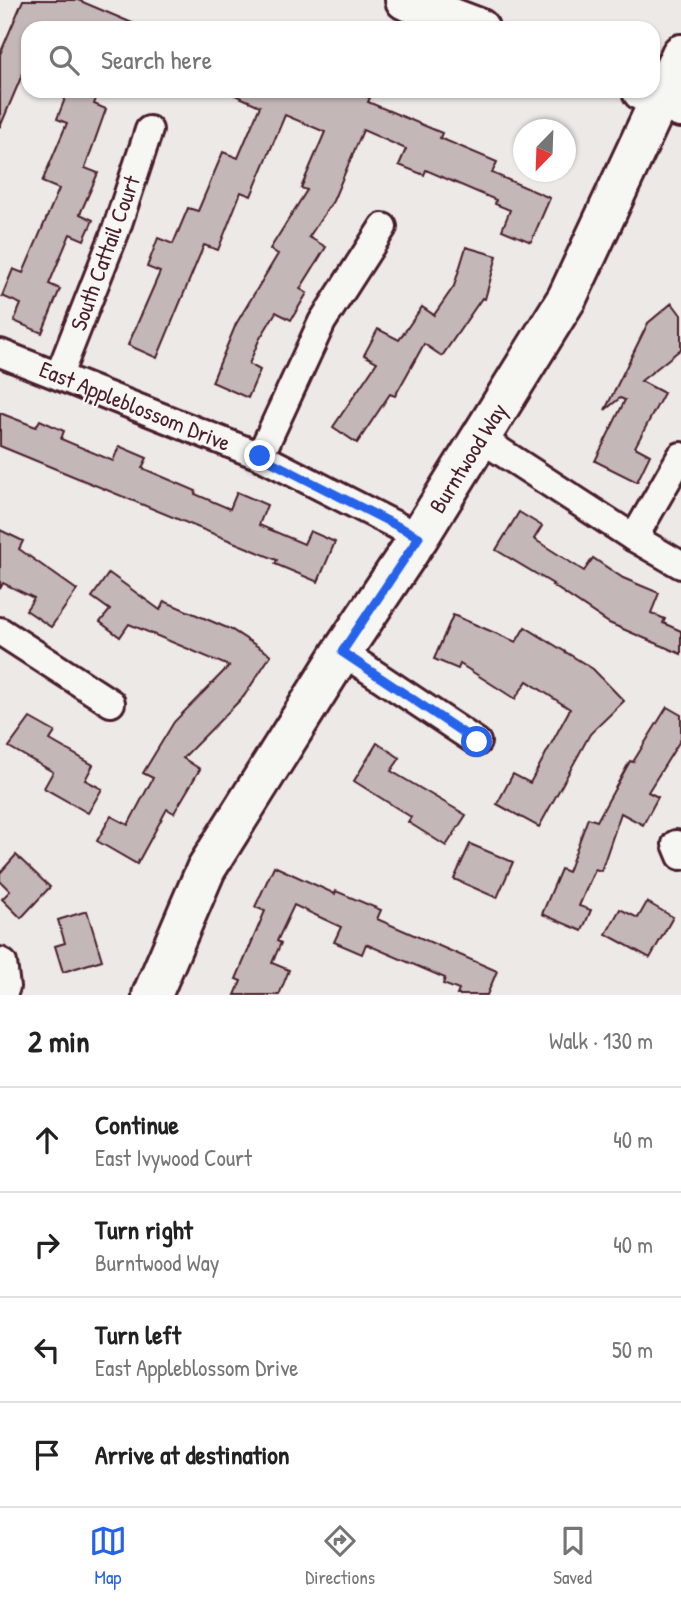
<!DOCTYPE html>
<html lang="en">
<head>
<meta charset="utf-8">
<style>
	:root { --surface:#fff; --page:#f2f2f2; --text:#222; --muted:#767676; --line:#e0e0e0; --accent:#2563eb }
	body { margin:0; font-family:"Patrick Hand",sans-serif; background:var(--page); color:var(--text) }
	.compass { position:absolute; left:513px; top:119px; width:63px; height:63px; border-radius:50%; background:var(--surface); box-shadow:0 2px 5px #0004; rotate:203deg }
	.stop { position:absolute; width:21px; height:21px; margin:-16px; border:5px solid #2563eb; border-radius:50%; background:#fff }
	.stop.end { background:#2563eb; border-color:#fff; box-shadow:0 2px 7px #0008 }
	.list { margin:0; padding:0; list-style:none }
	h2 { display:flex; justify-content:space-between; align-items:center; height:91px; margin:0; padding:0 28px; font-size:30px }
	h2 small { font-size:23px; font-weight:400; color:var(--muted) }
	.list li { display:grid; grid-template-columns:46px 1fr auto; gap:21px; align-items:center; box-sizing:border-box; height:105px; padding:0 28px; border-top:2px solid var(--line) }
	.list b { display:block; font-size:26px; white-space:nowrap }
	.list p { margin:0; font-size:23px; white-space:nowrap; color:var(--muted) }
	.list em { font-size:23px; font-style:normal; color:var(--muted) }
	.icon { flex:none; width:38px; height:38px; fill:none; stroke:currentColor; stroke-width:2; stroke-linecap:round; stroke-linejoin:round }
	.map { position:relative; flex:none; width:681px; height:995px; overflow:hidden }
	.search { position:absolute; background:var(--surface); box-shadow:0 2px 5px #0004; left:21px; right:21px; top:21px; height:77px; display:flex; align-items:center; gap:18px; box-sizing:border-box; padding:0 24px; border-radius:21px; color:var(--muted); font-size:26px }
	.sheet { height:511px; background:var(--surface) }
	nav { display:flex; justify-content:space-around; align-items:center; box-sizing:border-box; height:98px; border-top:2px solid var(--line); background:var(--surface); font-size:19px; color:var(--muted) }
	nav a { display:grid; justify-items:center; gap:4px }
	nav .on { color:var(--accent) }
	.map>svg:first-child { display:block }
	.building { fill:#c4b7b7; stroke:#4a1f2b; stroke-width:2 }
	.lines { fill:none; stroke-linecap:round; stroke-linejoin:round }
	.street-casing { stroke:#4a1f2b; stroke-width:32 }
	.secondary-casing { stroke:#4a1f2b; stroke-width:44 }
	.primary-casing { stroke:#4a1f2b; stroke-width:44 }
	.street { stroke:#f6f6f2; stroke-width:26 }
	.secondary { stroke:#f6f6f2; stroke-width:38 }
	.primary { stroke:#f6f6f2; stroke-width:38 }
	.route { stroke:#2563eb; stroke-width:9 }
	.labels { text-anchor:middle; stroke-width:5; stroke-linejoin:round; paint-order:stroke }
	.street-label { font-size:23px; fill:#4a1f2b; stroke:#f6f6f2 }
</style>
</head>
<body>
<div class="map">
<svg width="681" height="995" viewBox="0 0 681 995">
	<rect width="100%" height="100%" fill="#ece9e6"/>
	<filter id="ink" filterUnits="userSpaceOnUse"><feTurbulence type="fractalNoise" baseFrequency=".0143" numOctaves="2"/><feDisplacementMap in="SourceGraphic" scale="14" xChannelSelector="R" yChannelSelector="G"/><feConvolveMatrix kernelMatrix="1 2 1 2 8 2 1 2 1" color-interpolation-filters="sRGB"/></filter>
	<g filter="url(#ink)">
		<g class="building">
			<path d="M23 0H78L144 28H28V61L0 127V54Z"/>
			<path d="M68 91H99L94 104 106 109 85 168 98 173 80 214 93 220 84 240 70 234 49 284 60 289 42 333 14 321 21 304 2 296 13 269 23 273 59 189 42 182 67 123 57 119Z"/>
			<path d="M226 91H352L370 98 368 102 442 133 440 138 497 162 492 173 550 198 531 242 502 230 510 210 495 204 496 200 426 170 424 175 399 165 406 149 363 130 333 201 309 237 326 247 300 289 307 293 291 320 276 312 259 340 249 364 260 370 248 398 212 382 236 324 278 254 270 249 307 190 301 188 325 132 285 115 251 196 241 192 218 250 204 245 157 358 128 345 160 272 147 267 158 238 173 244 188 208 198 211 223 152 238 158 260 106Z"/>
			<path d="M466 247 497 256 485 299 482 298 442 356 424 344 395 396 390 394 357 443 333 427 377 362 364 355 378 329 399 340 422 307 434 315 454 286Z"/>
			<path d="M672 303 681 315V349L641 381 664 393 635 447 650 455 637 482 595 461 625 400 620 398 605 410 648 323Z"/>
			<path d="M0 413 36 427 40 420 64 431 61 439 113 461 119 446 147 458 142 468 196 491 195 494 230 509 237 492 267 505 259 525 304 544 310 531 335 542 318 582 275 564 277 560 0 446Z"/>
			<path d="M519 512 542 526 534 539 584 571 593 558 623 578 659 593 651 613 665 619 663 623 681 631V654L609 623 552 585 553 584 496 550Z"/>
			<path d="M0 530 23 541 19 549 77 590 51 627 26 610 34 598 3 583 0 589Z"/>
			<path d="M109 573 160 610 164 601 232 630 271 655 244 696 183 758 200 769 174 813 167 809 137 864 97 841 111 816 128 825 153 778 143 773 174 722 229 666 129 624 120 637 100 622 110 610 92 597Z"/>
			<path d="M453 615 516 642 525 627 593 669 624 701 590 734 539 827 497 804 513 774 530 783 570 709 527 681 515 699 460 664 458 669 434 659Z"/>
			<path d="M667 707 681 715V739L648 792 658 797 643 825 621 813 601 871 595 869 579 906 591 910 582 931 542 914 561 869 568 872 588 818 597 821 630 761 633 762Z"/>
			<path d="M30 718 55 732 50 740 93 765 85 780 102 789 88 813 44 788 53 772 9 747Z"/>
			<path d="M377 743 400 758 391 771 466 815 446 846 408 822 411 817 354 781Z"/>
			<path d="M470 844 513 862 497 898 454 879Z"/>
			<path d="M16 855 50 887 21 918 2 899 10 891 0 881V873Z"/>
			<path d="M274 866 335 894 336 891 381 910 377 919 497 971 487 995H457L459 990 443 984 445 978 366 944 362 954 334 942 341 927 294 905 277 941 281 943 272 963 289 970 279 995H235L241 981 236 979 265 911 255 907Z"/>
			<path d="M647 902 673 917 650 958 606 934 620 909 638 918Z"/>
			<path d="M87 911 102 960 63 972 55 946 65 943 58 920Z"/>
		</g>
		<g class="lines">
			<g class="street-casing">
				<g id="street">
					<path d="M0 353 260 456 419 537"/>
					<path d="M59 375 115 233 149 130"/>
					<path d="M480 438 634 538 681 565"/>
					<path d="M260 456 322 322 383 227"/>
					<path d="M634 538 681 456"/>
					<path d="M0 631 111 703"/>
					<path d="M342 652 477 742"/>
					<path d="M676 844 681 856"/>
					<path d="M0 961 3 963 6 987 3 995"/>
				</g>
			</g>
			<g class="secondary-casing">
				<path id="secondary" d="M152 995 206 869 342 652 419 537 567 298 681 54"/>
			</g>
			<g class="primary-casing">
				<g id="primary">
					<path d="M405 0 479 28"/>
					<path d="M642 91 681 108"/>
				</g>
			</g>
			<use href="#street" class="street"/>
			<use href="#secondary" class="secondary"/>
			<use href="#primary" class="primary"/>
		</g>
	</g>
	<g class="lines" filter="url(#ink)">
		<path class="route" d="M260 456 419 537 342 652 477 742"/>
	</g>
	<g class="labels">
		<g class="street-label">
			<text transform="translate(105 253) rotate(-70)" y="8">South Cattail Court</text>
			<text transform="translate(135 406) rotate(22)" y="8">East Appleblossom Drive</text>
			<text transform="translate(468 458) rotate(-58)" y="8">Burntwood Way</text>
		</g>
	</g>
</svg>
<svg class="compass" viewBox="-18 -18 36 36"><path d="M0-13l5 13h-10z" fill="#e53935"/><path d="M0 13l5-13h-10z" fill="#767676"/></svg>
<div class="stop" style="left:477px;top:742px"></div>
<div class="stop end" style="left:260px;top:456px"></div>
<div class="search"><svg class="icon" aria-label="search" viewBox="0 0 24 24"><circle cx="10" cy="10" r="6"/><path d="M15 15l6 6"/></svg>Search here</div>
</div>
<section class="sheet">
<h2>2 min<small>Walk · 130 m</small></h2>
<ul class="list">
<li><svg class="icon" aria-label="ahead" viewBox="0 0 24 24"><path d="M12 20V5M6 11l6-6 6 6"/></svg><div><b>Continue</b><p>East Ivywood Court</p></div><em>40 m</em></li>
<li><svg class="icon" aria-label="right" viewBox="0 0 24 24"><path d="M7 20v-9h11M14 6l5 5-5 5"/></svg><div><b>Turn right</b><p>Burntwood Way</p></div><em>40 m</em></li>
<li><svg class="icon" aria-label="left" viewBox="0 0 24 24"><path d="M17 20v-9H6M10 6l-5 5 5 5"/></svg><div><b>Turn left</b><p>East Appleblossom Drive</p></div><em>50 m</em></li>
<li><svg class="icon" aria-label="arrive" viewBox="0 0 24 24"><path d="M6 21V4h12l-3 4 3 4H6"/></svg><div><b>Arrive at destination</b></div></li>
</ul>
</section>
<nav>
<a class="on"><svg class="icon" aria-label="map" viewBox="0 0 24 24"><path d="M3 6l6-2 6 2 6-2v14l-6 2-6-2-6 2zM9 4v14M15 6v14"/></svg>Map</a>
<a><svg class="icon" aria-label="directions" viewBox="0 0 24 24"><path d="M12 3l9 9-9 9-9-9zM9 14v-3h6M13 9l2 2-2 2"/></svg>Directions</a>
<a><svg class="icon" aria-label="saved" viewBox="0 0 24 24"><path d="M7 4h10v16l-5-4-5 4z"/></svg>Saved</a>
</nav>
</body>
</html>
